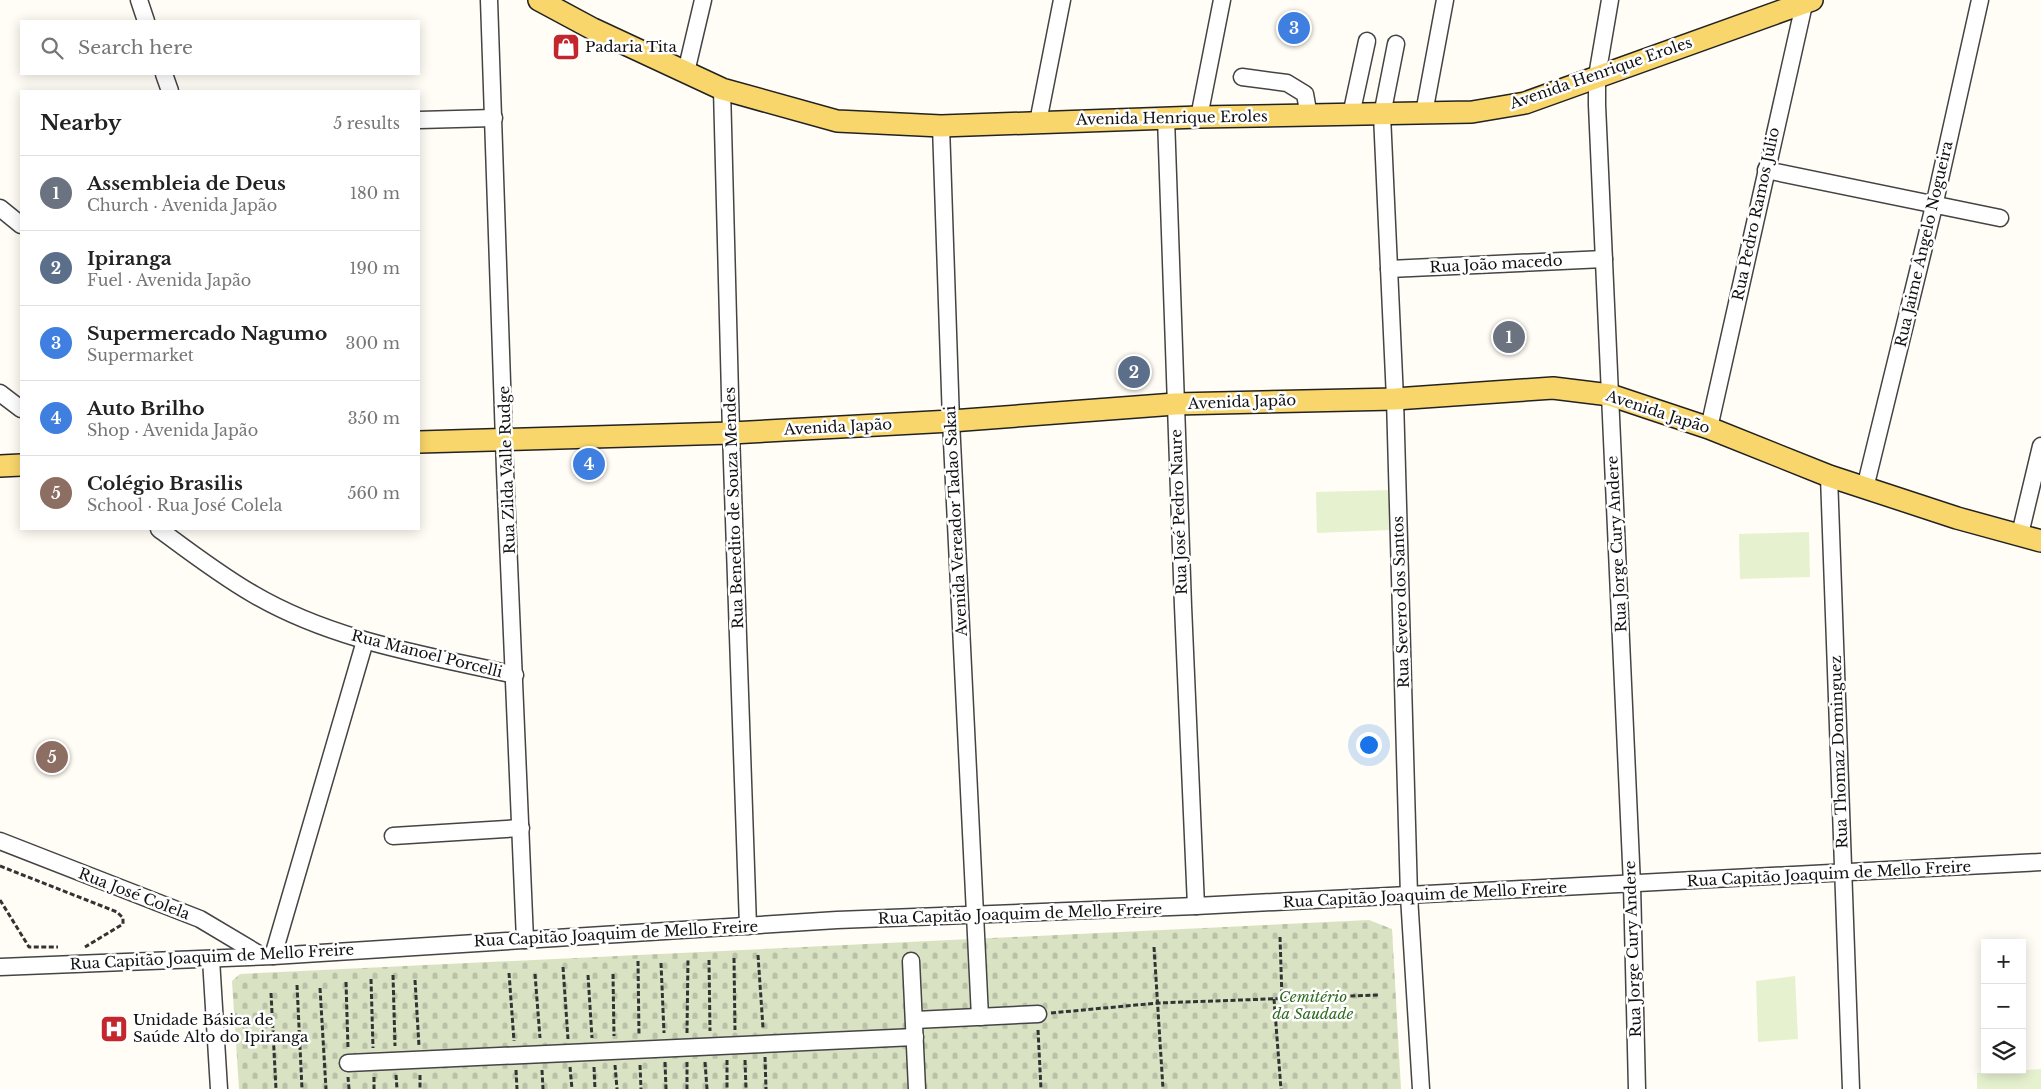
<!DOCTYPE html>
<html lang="en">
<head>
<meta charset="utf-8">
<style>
	:root { --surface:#fff; --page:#f2f2f2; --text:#222; --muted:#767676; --line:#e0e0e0; --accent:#0b8043 }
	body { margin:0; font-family:"Libre Baskerville",serif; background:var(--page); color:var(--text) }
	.controls { position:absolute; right:15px; bottom:15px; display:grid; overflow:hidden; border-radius:0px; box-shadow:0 2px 12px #0003 }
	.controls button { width:45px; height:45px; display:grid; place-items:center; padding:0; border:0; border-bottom:1px solid var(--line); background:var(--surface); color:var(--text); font:25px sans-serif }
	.you { position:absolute; left:1368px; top:744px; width:18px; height:18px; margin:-12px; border:4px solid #fff; border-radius:50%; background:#1a73e8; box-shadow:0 0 0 8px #1a73e833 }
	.badge { display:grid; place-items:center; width:32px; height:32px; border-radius:50%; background:var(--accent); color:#fff; font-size:16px; font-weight:700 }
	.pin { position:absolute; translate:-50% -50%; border:2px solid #fff; box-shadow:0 1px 5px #0006 }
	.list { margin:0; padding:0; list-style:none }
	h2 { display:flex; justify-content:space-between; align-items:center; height:65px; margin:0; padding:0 20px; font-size:21px }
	h2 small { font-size:16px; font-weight:400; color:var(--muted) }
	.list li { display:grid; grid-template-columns:32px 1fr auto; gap:15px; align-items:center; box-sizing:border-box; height:75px; padding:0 20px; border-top:1px solid var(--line) }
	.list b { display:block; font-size:19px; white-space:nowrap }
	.list p { margin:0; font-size:16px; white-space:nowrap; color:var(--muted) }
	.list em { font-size:16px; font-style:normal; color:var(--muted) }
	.icon { flex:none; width:28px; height:28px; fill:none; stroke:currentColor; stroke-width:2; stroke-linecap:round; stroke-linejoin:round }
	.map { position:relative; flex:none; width:2041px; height:1089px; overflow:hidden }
	.search { position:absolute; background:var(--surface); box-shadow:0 2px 12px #0003; left:20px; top:20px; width:400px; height:55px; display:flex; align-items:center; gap:12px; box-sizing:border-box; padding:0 18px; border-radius:0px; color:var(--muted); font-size:19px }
	.panel { position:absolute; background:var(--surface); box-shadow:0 2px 12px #0003; left:20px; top:90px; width:400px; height:440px; border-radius:0px }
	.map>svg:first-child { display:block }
	.cemetery { fill:url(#cemetery-stones) }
	.pitch { fill:#e6f2cf }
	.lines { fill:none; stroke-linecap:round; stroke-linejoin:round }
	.minor-casing { stroke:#444; stroke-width:19 }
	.major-casing { stroke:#222; stroke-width:24 }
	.path { stroke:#333; stroke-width:3; stroke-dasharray:5 2.5; stroke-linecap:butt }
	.minor { stroke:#fff; stroke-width:16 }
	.major { stroke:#f9d66b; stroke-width:21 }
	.labels { text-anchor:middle; stroke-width:5; stroke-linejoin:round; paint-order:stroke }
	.poi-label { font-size:15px; fill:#111; stroke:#fff; text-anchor:start }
	.street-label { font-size:15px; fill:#111; stroke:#fff }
	.park-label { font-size:15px; font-style:italic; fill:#2f6b1f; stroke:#fff }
</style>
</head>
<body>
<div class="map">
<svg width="2041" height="1089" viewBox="0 0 2041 1089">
	<defs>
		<pattern id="cemetery-stones" width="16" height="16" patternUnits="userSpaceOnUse" patternTransform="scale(1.25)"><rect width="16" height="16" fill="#d9e3c4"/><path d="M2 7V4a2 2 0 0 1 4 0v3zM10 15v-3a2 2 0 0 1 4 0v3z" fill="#b9c2a7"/></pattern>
	</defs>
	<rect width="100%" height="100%" fill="#fffdf5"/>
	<path class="cemetery" d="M1369 920 1392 929 1401 1089H239L232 981 240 974Z"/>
	<g class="pitch">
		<path d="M1391 490 1392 530 1317 533 1316 492Z"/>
		<path d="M1809 532 1810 577 1740 579 1739 534Z"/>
		<path d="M1795 976 1798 1039 1758 1042 1756 981Z"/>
		<path d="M2041 1069V1089H1977V1073Z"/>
	</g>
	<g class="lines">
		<g class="minor-casing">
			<g id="minor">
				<path d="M139 0 146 21"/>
				<path d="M489 0 505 470 525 940"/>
				<path d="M1610 0 1597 76V105L1632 885 1637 1089"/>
				<path d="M1396 44 1382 115 1395 399 1409 896 1421 1089"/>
				<path d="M686 72 703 0"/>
				<path d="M164 74 170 91"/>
				<path d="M1242 77 1287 83 1305 94 1309 116"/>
				<path d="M722 89 731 433 748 926"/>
				<path d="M1424 113 1445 0"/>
				<path d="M1351 115 1367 41"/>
				<path d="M1199 117 1222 0"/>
				<path d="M1166 118 1183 606 1196 906"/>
				<path d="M419 120 494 118"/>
				<path d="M1038 122 1062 0"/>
				<path d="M941 126 951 421 980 1017"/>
				<path d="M1766 170 2000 218"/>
				<path d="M0 208 21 225"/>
				<path d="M1389 269 1604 259"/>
				<path d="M0 393 21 409"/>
				<path d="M1709 428 1805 0"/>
				<path d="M1829 476 1851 1089"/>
				<path d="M1865 488 1934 206 1980 0"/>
				<path d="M159 529C190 552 220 575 253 594 333 641 426 655 515 675"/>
				<path d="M2020 534 2041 446"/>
				<path d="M393 836 521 828"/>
				<path d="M0 841 200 919 262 956"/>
				<path d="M273 956 365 641"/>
				<path d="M211 959 219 1089"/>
				<path d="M911 961 917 1089"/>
				<path d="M0 967 273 956 837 920 1196 906 2041 862"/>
				<path d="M915 1020 1038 1014"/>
				<path d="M348 1063 915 1037"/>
			</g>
		</g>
		<g class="major-casing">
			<g id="major">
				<path d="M539 0 593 29 722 89 837 121 941 126 1199 117 1472 112 1525 103 1812 0"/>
				<path d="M419 442 731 433 951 421 1175 404 1395 399 1553 388 1610 395 1709 428 1829 476 1957 518 2041 541"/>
				<path d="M0 466 21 465"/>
			</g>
		</g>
		<g class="path">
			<path d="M0 866 117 912 123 918V924L85 947"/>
			<path d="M0 900 29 947H58"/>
			<path d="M1280 937 1282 999"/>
			<path d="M1154 947 1163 1089"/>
			<path d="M758 955 763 1028"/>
			<path d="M734 958 735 1030"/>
			<path d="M709 960 710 1031"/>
			<path d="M638 961 639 1036"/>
			<path d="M661 963 664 1033"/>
			<path d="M563 967 568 1039"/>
			<path d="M509 973 514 1041"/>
			<path d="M535 974 540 1038"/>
			<path d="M613 974 614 1036"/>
			<path d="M393 975 395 1046"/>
			<path d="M588 975 592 1038"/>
			<path d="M371 979 373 1048"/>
			<path d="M415 980 419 1046"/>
			<path d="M346 982 348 1048"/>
			<path d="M297 985 302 1089"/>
			<path d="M320 988 326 1089"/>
			<path d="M271 993 276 1089"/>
			<path d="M1274 999 1281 1089"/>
			<path d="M1051 1013 1158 1003 1379 995"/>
			<path d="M1038 1030 1041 1089"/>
			<path d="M687 1033 688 958"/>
			<path d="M765 1057 766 1089"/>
			<path d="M727 1060V1089"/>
			<path d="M745 1060 746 1089"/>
			<path d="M665 1062 666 1089"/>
			<path d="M687 1062V1089"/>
			<path d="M705 1062 707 1089"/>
			<path d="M615 1065 617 1089"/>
			<path d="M640 1065 641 1089"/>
			<path d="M570 1067 572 1089"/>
			<path d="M594 1067 595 1089"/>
			<path d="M516 1070 517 1089"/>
			<path d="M542 1070 543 1089"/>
			<path d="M396 1075 397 1089"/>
			<path d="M420 1075V1089"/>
			<path d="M348 1077 349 1089"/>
			<path d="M374 1077V1089"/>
		</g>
		<use href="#minor" class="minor"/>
		<use href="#major" class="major"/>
	</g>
	<defs>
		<g id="shop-square" transform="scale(1.4375)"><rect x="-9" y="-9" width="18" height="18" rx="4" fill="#c4262e" stroke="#fff"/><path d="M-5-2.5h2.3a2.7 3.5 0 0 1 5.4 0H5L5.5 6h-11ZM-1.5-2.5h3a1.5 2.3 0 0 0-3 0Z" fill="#fff"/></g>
		<g id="hospital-square" transform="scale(1.4375)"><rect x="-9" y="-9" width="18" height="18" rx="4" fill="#c4262e" stroke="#fff"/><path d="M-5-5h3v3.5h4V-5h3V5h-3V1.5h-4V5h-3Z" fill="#fff"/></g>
	</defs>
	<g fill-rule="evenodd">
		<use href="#shop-square" x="566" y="47"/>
		<use href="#hospital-square" x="114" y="1029"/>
	</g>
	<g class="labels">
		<g class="poi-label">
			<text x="585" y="52">Padaria Tita</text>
			<text x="133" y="1025">Unidade Básica de<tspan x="133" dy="17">Saúde Alto do Ipiranga</tspan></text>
		</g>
		<g class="street-label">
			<text transform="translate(1601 73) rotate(-19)" y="5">Avenida Henrique Eroles</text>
			<text transform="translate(1172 118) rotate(-1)" y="5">Avenida Henrique Eroles</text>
			<text transform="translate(1756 214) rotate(-78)" y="5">Rua Pedro Ramos Júlio</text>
			<text transform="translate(1924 244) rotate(-77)" y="5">Rua Jaime Ângelo Nogueira</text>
			<text transform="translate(1496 264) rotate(-3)" y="5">Rua João macedo</text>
			<text transform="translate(1242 402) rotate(-2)" y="5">Avenida Japão</text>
			<text transform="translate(1658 412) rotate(18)" y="5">Avenida Japão</text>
			<text transform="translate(838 427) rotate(-3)" y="5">Avenida Japão</text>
			<text transform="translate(507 470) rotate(-92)" y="5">Rua Zilda Valle Rudge</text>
			<text transform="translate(734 508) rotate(-92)" y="5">Rua Benedito de Souza Mendes</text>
			<text transform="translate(1179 512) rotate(-92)" y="5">Rua José Pedro Naure</text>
			<text transform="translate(956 521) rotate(-93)" y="5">Avenida Vereador Tadao Sakai</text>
			<text transform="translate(1617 544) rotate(-93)" y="5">Rua Jorge Cury Andere</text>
			<text transform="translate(1401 602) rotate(-92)" y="5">Rua Severo dos Santos</text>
			<text transform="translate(427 654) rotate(14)" y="5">Rua Manoel Porcelli</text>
			<text transform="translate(1839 752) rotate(-92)" y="5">Rua Thomaz Dominguez</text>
			<text transform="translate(1829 874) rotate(-3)" y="5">Rua Capitão Joaquim de Mello Freire</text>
			<text transform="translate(134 894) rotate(21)" y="5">Rua José Colela</text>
			<text transform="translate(1425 895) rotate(-3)" y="5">Rua Capitão Joaquim de Mello Freire</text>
			<text transform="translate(1020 914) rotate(-2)" y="5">Rua Capitão Joaquim de Mello Freire</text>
			<text transform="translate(616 934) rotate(-3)" y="5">Rua Capitão Joaquim de Mello Freire</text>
			<text transform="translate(1633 949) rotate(-92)" y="5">Rua Jorge Cury Andere</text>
			<text transform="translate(212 957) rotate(-3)" y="5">Rua Capitão Joaquim de Mello Freire</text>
		</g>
		<g class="park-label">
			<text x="1313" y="1002">Cemitério<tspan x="1313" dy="17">da Saudade</tspan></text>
		</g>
	</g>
</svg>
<div class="controls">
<button>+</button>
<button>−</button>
<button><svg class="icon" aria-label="layers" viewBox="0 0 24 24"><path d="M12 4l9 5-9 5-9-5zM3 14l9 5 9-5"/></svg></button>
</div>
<div class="you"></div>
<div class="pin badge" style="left:1509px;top:337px;background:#6b7280">1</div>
<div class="pin badge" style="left:1134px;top:372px;background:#5c6f8a">2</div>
<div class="pin badge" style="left:1294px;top:28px;background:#3f7fe0">3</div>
<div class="pin badge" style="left:589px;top:464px;background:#3f7fe0">4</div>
<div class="pin badge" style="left:52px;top:757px;background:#8d6e63">5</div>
<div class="search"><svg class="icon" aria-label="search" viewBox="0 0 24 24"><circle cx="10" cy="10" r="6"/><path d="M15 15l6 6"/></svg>Search here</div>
<section class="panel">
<h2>Nearby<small>5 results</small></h2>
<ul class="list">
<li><span class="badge" style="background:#6b7280">1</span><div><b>Assembleia de Deus</b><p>Church · Avenida Japão</p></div><em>180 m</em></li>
<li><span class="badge" style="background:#5c6f8a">2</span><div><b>Ipiranga</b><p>Fuel · Avenida Japão</p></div><em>190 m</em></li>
<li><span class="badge" style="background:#3f7fe0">3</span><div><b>Supermercado Nagumo</b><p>Supermarket</p></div><em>300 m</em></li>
<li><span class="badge" style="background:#3f7fe0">4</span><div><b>Auto Brilho</b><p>Shop · Avenida Japão</p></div><em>350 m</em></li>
<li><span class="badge" style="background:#8d6e63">5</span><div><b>Colégio Brasilis</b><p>School · Rua José Colela</p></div><em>560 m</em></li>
</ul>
</section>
</div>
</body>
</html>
